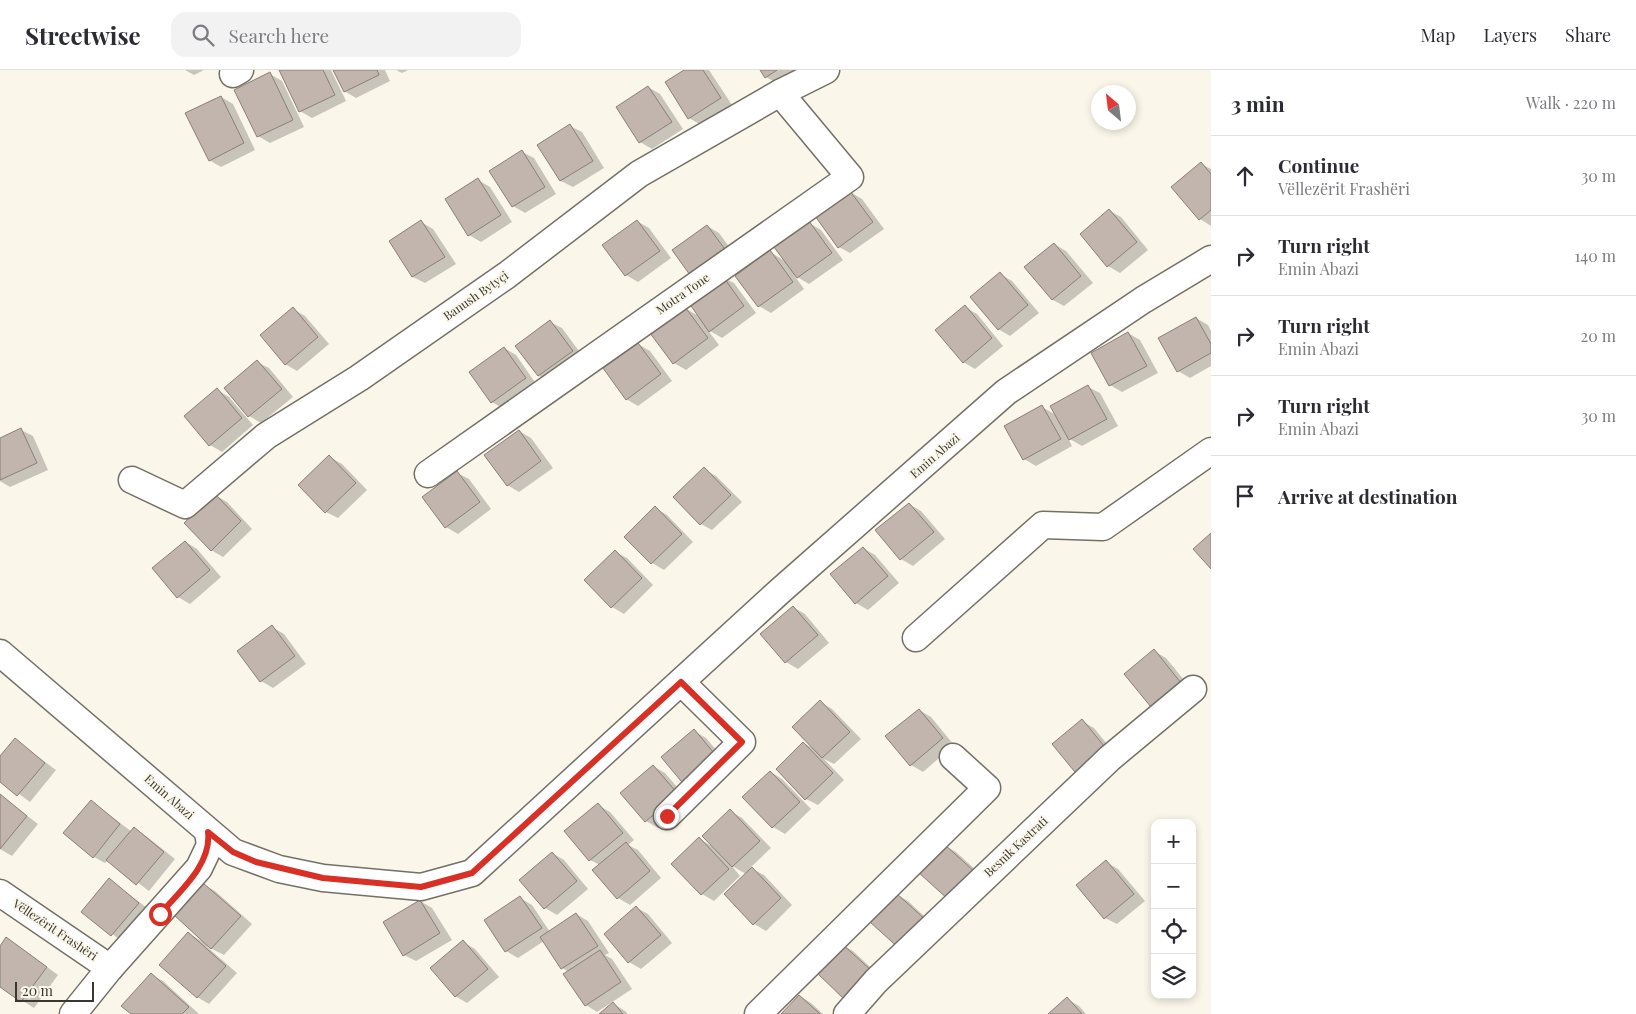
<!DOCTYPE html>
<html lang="en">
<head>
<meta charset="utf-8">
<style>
	:root { --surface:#fff; --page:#f2f2f3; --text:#2b2b33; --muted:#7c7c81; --line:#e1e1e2 }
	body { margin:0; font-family:"Playfair Display",serif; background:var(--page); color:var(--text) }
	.controls { position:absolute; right:15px; bottom:15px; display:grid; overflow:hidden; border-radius:10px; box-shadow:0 2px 8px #0003 }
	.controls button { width:45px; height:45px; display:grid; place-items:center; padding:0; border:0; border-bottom:1px solid var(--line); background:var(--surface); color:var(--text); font:25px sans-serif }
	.compass { position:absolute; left:1091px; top:15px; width:45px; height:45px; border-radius:50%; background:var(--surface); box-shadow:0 2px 8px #0003; rotate:332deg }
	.scale { position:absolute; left:15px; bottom:12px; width:79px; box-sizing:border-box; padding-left:5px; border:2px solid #383732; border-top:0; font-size:14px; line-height:18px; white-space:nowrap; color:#383732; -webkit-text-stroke:4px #faf6e9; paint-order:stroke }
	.stop { position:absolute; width:15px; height:15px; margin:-11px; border:4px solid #d93025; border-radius:50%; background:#fff }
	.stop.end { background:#d93025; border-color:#fff; box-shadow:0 1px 5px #0008 }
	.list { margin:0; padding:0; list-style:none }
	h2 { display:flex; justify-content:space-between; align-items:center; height:65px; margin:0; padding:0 20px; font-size:21px }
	h2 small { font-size:16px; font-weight:400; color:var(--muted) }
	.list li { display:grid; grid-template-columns:32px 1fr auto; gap:15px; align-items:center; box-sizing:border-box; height:80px; padding:0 20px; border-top:1px solid var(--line) }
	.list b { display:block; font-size:19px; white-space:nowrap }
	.list p { margin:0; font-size:16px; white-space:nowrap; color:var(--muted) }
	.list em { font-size:16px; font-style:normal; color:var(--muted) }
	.icon { flex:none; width:28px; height:28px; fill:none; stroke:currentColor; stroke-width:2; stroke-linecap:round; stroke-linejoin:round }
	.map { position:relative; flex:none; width:1211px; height:944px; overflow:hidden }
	header { display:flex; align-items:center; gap:30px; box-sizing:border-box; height:70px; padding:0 25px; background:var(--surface); border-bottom:1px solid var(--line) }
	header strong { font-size:24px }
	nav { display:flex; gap:28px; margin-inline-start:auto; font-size:18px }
	.search { width:350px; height:45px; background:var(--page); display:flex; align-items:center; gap:12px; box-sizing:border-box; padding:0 18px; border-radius:15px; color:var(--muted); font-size:19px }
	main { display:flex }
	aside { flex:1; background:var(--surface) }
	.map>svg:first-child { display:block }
	.shadow { fill:#0003 }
	.building { fill:#c1b5ae; stroke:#8b7f78 }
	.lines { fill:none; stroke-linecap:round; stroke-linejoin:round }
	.minor-casing { stroke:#747065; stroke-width:29 }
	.minor { stroke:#fff; stroke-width:26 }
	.route { stroke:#d93025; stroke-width:6 }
	.labels { text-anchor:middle; stroke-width:4; stroke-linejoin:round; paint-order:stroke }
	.street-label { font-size:12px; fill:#383732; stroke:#faf6e9 }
</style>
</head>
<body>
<header>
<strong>Streetwise</strong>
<div class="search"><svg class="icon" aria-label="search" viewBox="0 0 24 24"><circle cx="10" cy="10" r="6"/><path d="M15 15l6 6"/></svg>Search here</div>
<nav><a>Map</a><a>Layers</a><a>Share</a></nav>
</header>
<main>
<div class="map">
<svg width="1211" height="944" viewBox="0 0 1211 944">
	<rect width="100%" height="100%" fill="#faf6e9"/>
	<g class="shadow">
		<path d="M185 0H204L194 5Z"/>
		<path d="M280 0H331L346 31 312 48 300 41Z"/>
		<path d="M334 0H385L390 11 356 28 344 21Z"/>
		<path d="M396 0H408L402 3Z"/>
		<path d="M687 0H709L732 35 701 55 689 48Z"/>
		<path d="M762 0H799L778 14 766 7Z"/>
		<path d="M270 4 282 11 304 57 270 73 258 66Z"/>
		<path d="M648 17 660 24 683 59 652 79 640 72Z"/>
		<path d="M221 27 233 34 255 80 221 97 209 90Z"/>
		<path d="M570 56 582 62 604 98 573 117 561 111 538 75Z"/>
		<path d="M522 82 534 88 556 124 525 143 513 136 491 101Z"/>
		<path d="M1201 94 1211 99V156L1200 149Z"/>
		<path d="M478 110 490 117 512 152 481 172 469 165Z"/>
		<path d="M850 122 862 129 884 159 850 183 839 177Z"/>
		<path d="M1110 141 1121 147 1148 180 1120 203 1108 196Z"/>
		<path d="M637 151 649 158 671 188 638 212 626 205Z"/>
		<path d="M421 152 433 159 456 194 425 213 413 207 390 171Z"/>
		<path d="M809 153 821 160 843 190 809 214 794 205 804 219 771 243 759 236 770 182 785 191Z"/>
		<path d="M707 156 719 163 741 193 722 207 734 213 756 243 722 268 707 259 719 275 686 300 674 293 685 238 700 247Z"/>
		<path d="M1054 174 1066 181 1093 213 1064 236 1053 230Z"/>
		<path d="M1000 204 1012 211 1039 243 1010 266 998 259Z"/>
		<path d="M965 237 977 244 1003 276 975 299 963 292Z"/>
		<path d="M293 239 305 246 329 274 297 301 285 294Z"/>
		<path d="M1196 248 1208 255 1211 261V296L1190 308 1178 301Z"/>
		<path d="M550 252 562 258 584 288 550 312 539 306Z"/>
		<path d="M1128 263 1140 270 1158 303 1122 322 1110 315 1093 283Z"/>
		<path d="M638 274 650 281 672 311 638 336 626 329Z"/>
		<path d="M504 278 516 285 537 315 504 339 492 332Z"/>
		<path d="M257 292 269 298 293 327 261 353 249 346 226 318Z"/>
		<path d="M1088 317 1100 323 1118 356 1082 376 1068 368 1072 376 1036 396 1024 389 1042 337 1056 345Z"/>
		<path d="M218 320 229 327 253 355 222 382 210 375Z"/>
		<path d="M21 360 33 366 48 400 10 417 0 411V369Z"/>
		<path d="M519 361 531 368 553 398 519 422 507 415Z"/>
		<path d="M330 387 342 394 367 420 338 448 326 442Z"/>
		<path d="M704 399 716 406 742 432 712 460 701 454Z"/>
		<path d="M457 403 469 409 491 439 458 464 446 457Z"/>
		<path d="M215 425 227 432 252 459 223 487 211 480Z"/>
		<path d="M909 434 921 441 945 469 913 496 901 489 877 461Z"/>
		<path d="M655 438 667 445 693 472 664 500 652 493 626 467Z"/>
		<path d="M186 472 197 479 221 507 190 534 178 527Z"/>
		<path d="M863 478 875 485 899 513 868 540 856 533Z"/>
		<path d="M615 482 627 488 653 515 624 544 612 537Z"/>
		<path d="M793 537 805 544 829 573 798 599 786 592 762 564Z"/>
		<path d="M272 557 284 564 306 594 273 618 261 611Z"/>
		<path d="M1154 581 1166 588 1192 620 1152 636Z"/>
		<path d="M820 632 832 639 861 669 834 694 824 689 844 710 818 735 806 729 804 673 814 679Z"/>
		<path d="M919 640 931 647 954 675 923 702 911 695Z"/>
		<path d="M1082 651 1094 658 1120 690 1092 713Z"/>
		<path d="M694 661 706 668 730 696 699 723Z"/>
		<path d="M15 670 56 700 30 732 0 710V688Z"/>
		<path d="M653 696 665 703 689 731 658 758 646 751Z"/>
		<path d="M771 702 782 709 811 739 785 764 773 757 744 727Z"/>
		<path d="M0 725 38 754 12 786 0 779Z"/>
		<path d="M91 731 132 762 135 759 146 766 175 789 149 821 108 790 105 793 94 787Z"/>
		<path d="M598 735 610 742 634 770 628 775 638 780 661 808 630 835 618 828 600 795 590 790Z"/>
		<path d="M730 741 742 748 771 778 750 798 764 805 792 835 766 861 754 854 746 804 732 796 740 806 714 831 702 824 673 794 699 769 712 776Z"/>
		<path d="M944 775 956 782 987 810 962 837Z"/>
		<path d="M552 783 564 790 588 819 557 845 545 838 521 810Z"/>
		<path d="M1106 792 1118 799 1145 831 1117 854 1105 848Z"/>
		<path d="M109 810 150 840 123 872 83 842Z"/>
		<path d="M203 814 215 821 252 854 224 885 206 876 237 903 209 934 197 927 188 863 205 873Z"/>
		<path d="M896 824 908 831 939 860 902 880Z"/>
		<path d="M520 828 532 835 550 862 576 844 588 851 609 883 605 885 612 889 632 919 597 942 586 935 569 902 562 898 544 871 518 888 506 881Z"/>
		<path d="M420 831 432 838 452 870 416 891 404 885Z"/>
		<path d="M637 838 648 844 672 873 641 899 629 892 605 864Z"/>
		<path d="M463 872 475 879 499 907 467 933 455 926Z"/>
		<path d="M841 874 853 881 884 910 859 936Z"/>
		<path d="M18 876 58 905 34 938 0 916V878Z"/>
		<path d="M151 905 163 911 199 944H133Z"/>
		<path d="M800 926 811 933 823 944H783Z"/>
		<path d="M1067 929 1079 936 1086 944H1050Z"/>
		<path d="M614 934 625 941 628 944H601Z"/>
	</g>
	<g class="building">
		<path d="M279 0H323L335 25 299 42Z"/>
		<path d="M333 0H377L379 5 344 22Z"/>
		<path d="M684 0H703L721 28 688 49 665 12Z"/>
		<path d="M760 0H777L765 8Z"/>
		<path d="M270 2 293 50 257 67 234 20Z"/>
		<path d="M648 16 672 52 639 73 616 37Z"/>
		<path d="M221 26 244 73 209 91 185 43Z"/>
		<path d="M570 54 593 91 560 111 537 75Z"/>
		<path d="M522 80 545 117 512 137 489 101Z"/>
		<path d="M1201 92 1211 104V140L1199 150 1171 117Z"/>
		<path d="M478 108 501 145 468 166 445 129Z"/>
		<path d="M850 121 873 152 838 178 815 146Z"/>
		<path d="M1109 139 1137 172 1107 197 1080 164Z"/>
		<path d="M421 150 445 187 412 207 389 171Z"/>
		<path d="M637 150 660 181 625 206 602 175Z"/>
		<path d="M809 151 832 183 797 208 774 177Z"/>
		<path d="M707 155 730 186 695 212 672 180Z"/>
		<path d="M1054 173 1081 206 1052 230 1024 197Z"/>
		<path d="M770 180 793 212 758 237 735 206Z"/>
		<path d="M1000 202 1028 235 998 260 970 227Z"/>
		<path d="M722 205 744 236 709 262 687 230Z"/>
		<path d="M965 235 992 268 963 293 935 260Z"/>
		<path d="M293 237 318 267 285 295 260 265Z"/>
		<path d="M685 237 708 268 673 294 650 263Z"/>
		<path d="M1196 247 1211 274V283L1177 302 1158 268Z"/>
		<path d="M550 250 573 281 538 306 515 276Z"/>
		<path d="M1128 262 1147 296 1109 316 1091 283Z"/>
		<path d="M638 273 661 304 626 330 603 298Z"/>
		<path d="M504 277 526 308 491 333 469 302Z"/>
		<path d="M257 290 282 319 248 347 224 318Z"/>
		<path d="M1088 315 1107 349 1069 370 1050 336Z"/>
		<path d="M217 318 242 348 209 376 184 346Z"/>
		<path d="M1042 335 1061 369 1023 390 1004 356Z"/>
		<path d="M21 358 37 393 0 410V368Z"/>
		<path d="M519 360 541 391 507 416 484 385Z"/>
		<path d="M329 385 356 413 325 443 298 415Z"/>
		<path d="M704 397 731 425 700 455 673 427Z"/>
		<path d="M457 401 480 432 445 458 422 427Z"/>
		<path d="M215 424 241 451 211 481 184 453Z"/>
		<path d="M909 433 934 462 900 490 875 460Z"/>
		<path d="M655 436 682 464 651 494 624 467Z"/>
		<path d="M1211 463V499L1193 479Z"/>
		<path d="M185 471 210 500 177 528 152 498Z"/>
		<path d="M863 477 888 506 855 534 830 504Z"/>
		<path d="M615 480 642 508 611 538 584 510Z"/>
		<path d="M793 536 818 565 785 593 760 564Z"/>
		<path d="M272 555 295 586 260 612 237 581Z"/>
		<path d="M1154 579 1181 613 1151 637 1124 604Z"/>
		<path d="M820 630 850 662 822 688 792 657Z"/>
		<path d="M919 639 943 668 910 696 885 666Z"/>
		<path d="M1082 649 1109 682 1079 707 1052 674Z"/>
		<path d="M694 659 719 689 686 717 661 687Z"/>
		<path d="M15 668 45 693 17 726 0 712V686Z"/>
		<path d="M803 672 833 703 805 730 776 699Z"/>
		<path d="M653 695 678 724 645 752 620 723Z"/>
		<path d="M770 701 800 732 772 758 742 727Z"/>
		<path d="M0 724 27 746 0 779Z"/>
		<path d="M91 730 120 754 93 788 63 763Z"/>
		<path d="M598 733 623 763 589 791 564 761Z"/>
		<path d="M730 739 760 771 732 797 702 766Z"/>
		<path d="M134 757 164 782 136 815 106 790Z"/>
		<path d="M699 767 729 799 701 825 671 794Z"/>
		<path d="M626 772 650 801 617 829 592 800Z"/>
		<path d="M944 774 976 803 950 831 918 802Z"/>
		<path d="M552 782 577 811 544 839 519 810Z"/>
		<path d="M1106 790 1134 824 1104 849 1076 815Z"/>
		<path d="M752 797 781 828 753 855 724 824Z"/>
		<path d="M109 808 139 833 111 866 81 842Z"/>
		<path d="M203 813 241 846 211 879 174 845Z"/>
		<path d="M896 823 928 852 902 881 870 852Z"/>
		<path d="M520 826 542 858 505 882 484 850Z"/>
		<path d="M420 830 440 863 403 886 383 852Z"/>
		<path d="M636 836 661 865 628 893 604 864Z"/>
		<path d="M576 843 598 876 561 899 540 867Z"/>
		<path d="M188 862 226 896 197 928 159 895Z"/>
		<path d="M6 867 47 897 21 932 0 917V876Z"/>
		<path d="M463 870 488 899 455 927 430 898Z"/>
		<path d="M841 873 873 902 846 931 815 901Z"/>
		<path d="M600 880 621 912 585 936 563 904Z"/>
		<path d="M151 903 189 937 182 944H131L121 936Z"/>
		<path d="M799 925 820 944H781Z"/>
		<path d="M1067 927 1082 944H1048Z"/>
		<path d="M613 932 623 944H599Z"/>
	</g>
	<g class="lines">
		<g class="minor-casing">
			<g id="minor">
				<path d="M233 4 240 0"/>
				<path d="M428 404 850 107 780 23"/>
				<path d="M132 410 185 435 266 366 359 308 507 205 639 104 780 23 826 0"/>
				<path d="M916 568 1043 455 1103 457 1211 381"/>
				<path d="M0 583 233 782 279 799 323 808 421 817 472 803 780 521 1006 322 1143 230 1211 189"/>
				<path d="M667 746 742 672 681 612"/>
				<path d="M0 823 110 898"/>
				<path d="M73 944 110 898 199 798 210 775 208 762"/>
				<path d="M758 944 987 718 953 687"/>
				<path d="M847 944 876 911 1110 688 1193 619"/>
			</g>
		</g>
		<use href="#minor" class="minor"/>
	</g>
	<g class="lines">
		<path class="route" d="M160 844C180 821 212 794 208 762L233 782 256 792 323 808 421 817 472 803 681 612 742 672 667 746"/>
	</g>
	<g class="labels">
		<g class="street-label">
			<text transform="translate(683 224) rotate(-35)" y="4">Motra Tone</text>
			<text transform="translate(476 226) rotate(-35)" y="4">Banush Bytyçi</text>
			<text transform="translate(935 386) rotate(-41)" y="4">Emin Abazi</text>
			<text transform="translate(169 727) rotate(41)" y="4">Emin Abazi</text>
			<text transform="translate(1016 777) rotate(-43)" y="4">Besnik Kastrati</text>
			<text transform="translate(55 860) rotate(34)" y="4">Vëllezërit Frashëri</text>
		</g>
	</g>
</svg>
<div class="controls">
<button>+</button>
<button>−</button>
<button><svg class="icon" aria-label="locate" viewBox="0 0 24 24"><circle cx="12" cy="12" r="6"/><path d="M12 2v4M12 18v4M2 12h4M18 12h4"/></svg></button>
<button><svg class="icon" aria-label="layers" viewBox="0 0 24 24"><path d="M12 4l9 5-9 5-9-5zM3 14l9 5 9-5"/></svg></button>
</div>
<svg class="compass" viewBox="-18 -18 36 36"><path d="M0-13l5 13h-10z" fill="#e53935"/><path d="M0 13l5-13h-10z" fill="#7c7c81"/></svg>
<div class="scale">20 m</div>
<div class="stop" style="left:160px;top:844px"></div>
<div class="stop end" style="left:667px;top:746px"></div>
</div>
<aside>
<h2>3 min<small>Walk · 220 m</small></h2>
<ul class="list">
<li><svg class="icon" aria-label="ahead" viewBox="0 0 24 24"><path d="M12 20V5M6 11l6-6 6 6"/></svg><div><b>Continue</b><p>Vëllezërit Frashëri</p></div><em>30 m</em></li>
<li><svg class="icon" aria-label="right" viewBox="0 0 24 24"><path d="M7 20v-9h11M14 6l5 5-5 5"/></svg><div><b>Turn right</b><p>Emin Abazi</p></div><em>140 m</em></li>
<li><svg class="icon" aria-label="right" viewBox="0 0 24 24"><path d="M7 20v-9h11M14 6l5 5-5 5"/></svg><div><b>Turn right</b><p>Emin Abazi</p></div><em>20 m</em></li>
<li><svg class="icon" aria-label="right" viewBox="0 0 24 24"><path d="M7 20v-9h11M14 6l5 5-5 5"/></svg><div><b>Turn right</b><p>Emin Abazi</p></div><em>30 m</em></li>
<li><svg class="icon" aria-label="arrive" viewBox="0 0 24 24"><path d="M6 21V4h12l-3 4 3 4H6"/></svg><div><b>Arrive at destination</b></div></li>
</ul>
</aside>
</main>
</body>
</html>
